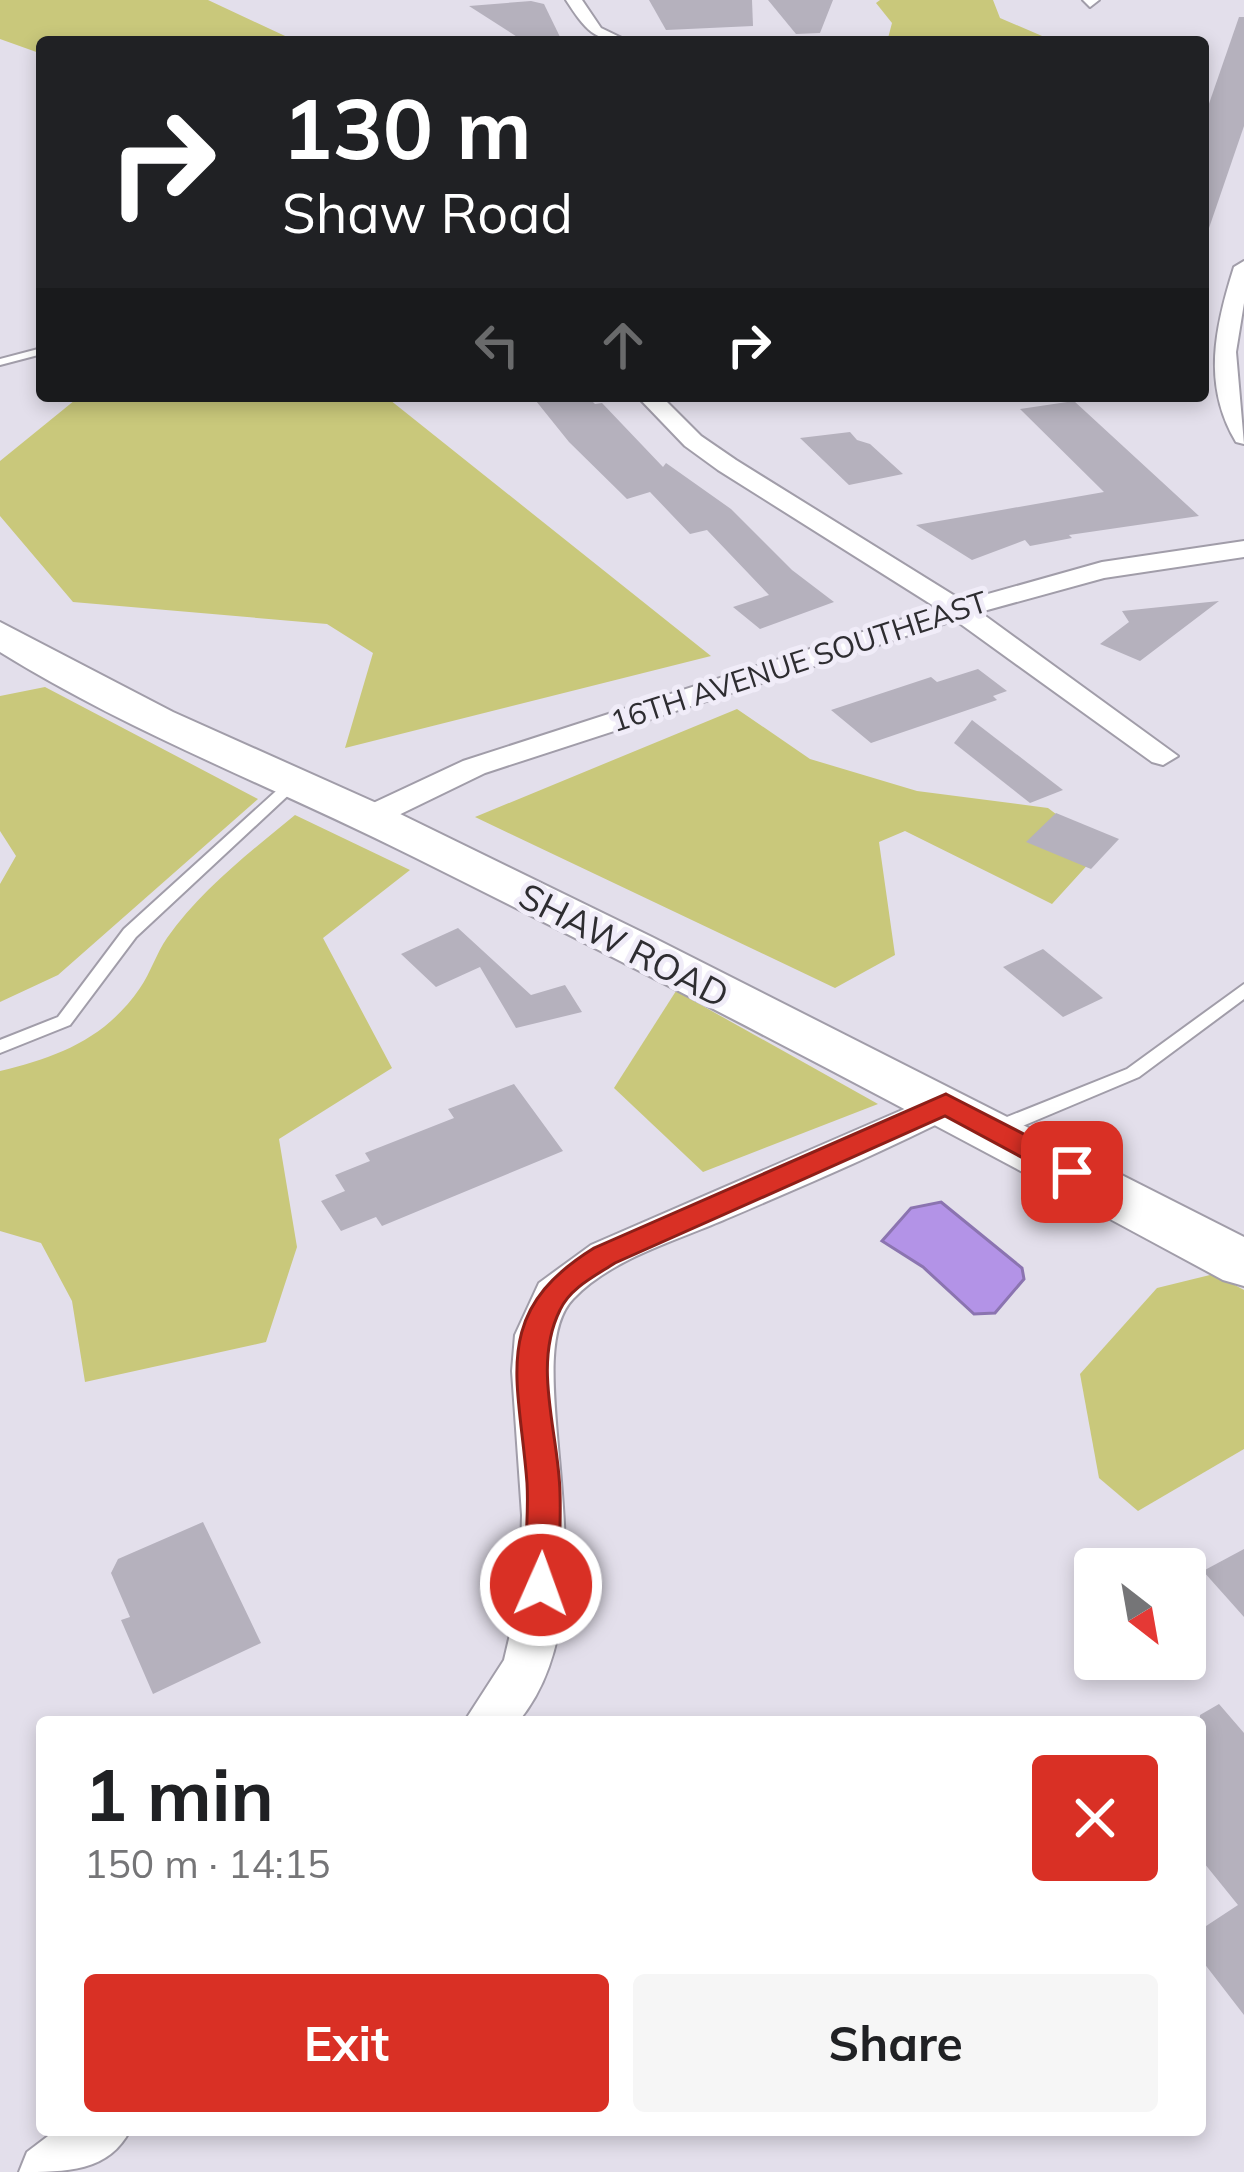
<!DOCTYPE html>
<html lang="en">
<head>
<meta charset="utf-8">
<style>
	:root { --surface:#fff; --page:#f6f6f6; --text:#202124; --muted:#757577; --accent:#d93025 }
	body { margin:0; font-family:Mulish,sans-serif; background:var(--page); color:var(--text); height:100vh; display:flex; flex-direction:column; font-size:45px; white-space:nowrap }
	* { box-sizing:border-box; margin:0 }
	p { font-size:39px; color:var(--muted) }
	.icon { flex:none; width:66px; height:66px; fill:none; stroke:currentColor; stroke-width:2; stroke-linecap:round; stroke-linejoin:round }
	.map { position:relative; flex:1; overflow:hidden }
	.sheet { position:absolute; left:36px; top:1716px; width:1170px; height:420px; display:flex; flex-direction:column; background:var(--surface); border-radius:12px; box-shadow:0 6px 18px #0003 }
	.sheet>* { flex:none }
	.banner { position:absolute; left:36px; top:36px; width:1173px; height:366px; border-radius:12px; box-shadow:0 6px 18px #0003; background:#202124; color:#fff; overflow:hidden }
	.needle { width:78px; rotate:149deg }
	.fabs { position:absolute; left:1074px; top:1548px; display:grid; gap:24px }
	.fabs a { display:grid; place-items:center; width:132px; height:132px; border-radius:12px; background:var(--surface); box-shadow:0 6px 18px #0003; font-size:60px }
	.pin { position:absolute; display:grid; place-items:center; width:102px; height:102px; color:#fff; margin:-51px; border-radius:24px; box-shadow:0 6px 18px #0006 }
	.me { position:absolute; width:132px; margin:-66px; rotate:2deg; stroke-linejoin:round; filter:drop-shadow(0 0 9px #0008) }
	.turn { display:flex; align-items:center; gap:42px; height:252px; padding:0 48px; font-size:54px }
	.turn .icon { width:156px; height:156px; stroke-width:2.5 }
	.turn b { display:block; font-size:84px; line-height:102px }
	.lanes { display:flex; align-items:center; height:114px; padding:0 48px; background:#0003; justify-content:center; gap:60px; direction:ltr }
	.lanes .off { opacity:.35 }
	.round { display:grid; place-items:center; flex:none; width:126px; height:126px; border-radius:12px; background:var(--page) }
	.head { display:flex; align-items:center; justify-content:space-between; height:204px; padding:0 48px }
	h1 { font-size:72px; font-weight:700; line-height:90px }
	.primary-button { display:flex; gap:24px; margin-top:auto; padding:24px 48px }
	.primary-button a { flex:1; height:138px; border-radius:12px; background:var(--accent); color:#fff; font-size:48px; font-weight:700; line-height:138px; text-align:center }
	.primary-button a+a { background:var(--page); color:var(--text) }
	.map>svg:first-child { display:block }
	.green { fill:#c9c87b }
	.water { fill:#b393e7; stroke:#8b74b0; stroke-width:3 }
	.building { fill:#b5b1bd }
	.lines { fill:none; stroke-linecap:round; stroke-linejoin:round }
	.lane-casing { stroke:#a19da9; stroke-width:4 }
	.street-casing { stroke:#a19da9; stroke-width:4 }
	.secondary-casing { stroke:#a19da9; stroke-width:4 }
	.lane { fill:#fff; fill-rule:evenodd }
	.street { fill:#fff; fill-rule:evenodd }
	.secondary { fill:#fff; fill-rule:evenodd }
	.route { fill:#d93025; stroke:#8d1f18; stroke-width:3 }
	.labels { text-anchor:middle; stroke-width:10; stroke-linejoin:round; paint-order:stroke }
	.far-street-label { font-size:30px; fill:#2e2d31; stroke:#f0ecf8 }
	.street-label { font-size:36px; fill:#2e2d31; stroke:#f0ecf8 }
</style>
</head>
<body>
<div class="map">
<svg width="1244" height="2172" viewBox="0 0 1244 2172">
	<rect width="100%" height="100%" fill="#e3dfeb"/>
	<g class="green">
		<polygon points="0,0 208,0 298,42 42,42 42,54 0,39"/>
		<polygon points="880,0 993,0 1000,18 1056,42 887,42 892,23 876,3"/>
		<polygon points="80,396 385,396 711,656 345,748 373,653 327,624 73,602 0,516 0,461"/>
		<polygon points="45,687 258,799 58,975 0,1002 0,884 16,856 0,831 0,696"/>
		<polygon points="737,709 810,759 917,791 1048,808 1102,849 1052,904 905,831 879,842 895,955 835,988 475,817"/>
		<path d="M 295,815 L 410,870 L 323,938 L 392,1068 L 279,1139 L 297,1247 L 266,1342 L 85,1382 L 72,1301 L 41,1243 L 0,1231 L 0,1071 C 58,1057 105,1039 140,988 C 151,972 156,954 167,938 C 201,890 250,852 295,815 Z"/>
		<polygon points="676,991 878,1104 703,1172 614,1088"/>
		<polygon points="1214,1274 1244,1290 1244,1449 1138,1511 1099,1478 1080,1374 1157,1288"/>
	</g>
	<polygon class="water" points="941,1202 1022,1268 1024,1279 995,1313 974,1314 923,1267 882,1241 911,1208"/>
	<g class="building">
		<polygon points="649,0 752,0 753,26 666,30"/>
		<polygon points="768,0 833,0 820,33 796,34"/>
		<polygon points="531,1 544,4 561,39 525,42 469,6"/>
		<polygon points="1239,17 1244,17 1244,126 1208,231 1203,230 1203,121"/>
		<polygon points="532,396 587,396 595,404 602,403 663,467 666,463 731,509 792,570 834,602 760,629 733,607 769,595 707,530 690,534 650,492 627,499 569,442"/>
		<polygon points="1074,401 1199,516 1069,535 1072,538 1030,546 1025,540 972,560 916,525 1104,492 1020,409"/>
		<polygon points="850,432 857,440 870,444 903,474 849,485 800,438"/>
		<polygon points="1219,601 1140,661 1100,644 1129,622 1122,611"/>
		<polygon points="978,669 1007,691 993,696 997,700 871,743 831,710 931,677 937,682"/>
		<polygon points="972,720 1063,790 1030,803 954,743"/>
		<polygon points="1056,813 1119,839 1091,869 1026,842"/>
		<polygon points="458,928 531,995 565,985 582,1012 516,1028 480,967 436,987 401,954"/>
		<polygon points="1043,949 1103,998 1063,1017 1003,967"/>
		<polygon points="514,1084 563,1151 382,1226 376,1217 341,1231 321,1201 345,1191 335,1175 370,1161 365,1153 454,1118 448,1109"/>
		<polygon points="203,1522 261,1643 153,1694 121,1620 130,1617 111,1573 118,1559"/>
		<polygon points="1244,1549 1244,1617 1203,1571"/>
		<polygon points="1219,1704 1244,1733 1244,2015 1200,1958 1200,1930 1238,1905 1200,1858 1200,1715"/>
	</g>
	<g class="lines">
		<defs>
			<g id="lane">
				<polygon points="42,348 42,354 0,365 0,359"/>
				<polygon points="290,781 298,786 295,789 136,937 70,1025 0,1053 0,1040 58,1017 124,929 285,783"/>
				<polygon points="1244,984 1244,999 1139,1077 1001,1135 994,1137 985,1130 987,1125 1127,1069"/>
			</g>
			<g id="street">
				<path d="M 566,0 L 582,0 L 601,28 L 630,42 C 594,42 585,29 566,0 Z"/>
				<polygon points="1083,0 1099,0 1090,7"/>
				<path d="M 1244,261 L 1244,303 L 1236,352 L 1244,444 L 1236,442 C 1202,385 1215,327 1234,267 Z"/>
				<polygon points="637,396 661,396 701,436 736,460 963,601 1102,562 1244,541 1244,557 1104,578 980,612 1178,756 1163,765 1152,762 955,620 485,773 378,825 356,825 352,818 356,811 463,761 937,608 718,470 685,446"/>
				<path d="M 946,1091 L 959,1095 L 964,1104 L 959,1113 C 883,1152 805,1185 726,1219 C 676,1241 612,1258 573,1299 C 513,1361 621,1599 518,1722 L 464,1722 L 504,1660 L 520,1592 L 522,1515 L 512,1371 L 515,1335 L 539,1283 L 591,1245 Z"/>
				<path d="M 56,2130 L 130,2130 C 109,2172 66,2172 19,2172 L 27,2152 Z"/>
			</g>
			<path id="secondary" d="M 0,622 L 173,712 L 392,810 L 652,937 L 1244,1237 L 1244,1286 L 1223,1280 C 956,1135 688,993 416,858 C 277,788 132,734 0,652 Z"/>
		</defs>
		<use href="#lane" class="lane-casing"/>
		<use href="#street" class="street-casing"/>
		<use href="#secondary" class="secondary-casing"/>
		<use href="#lane" class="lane"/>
		<use href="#street" class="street"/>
		<use href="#secondary" class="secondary"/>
	</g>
	<path class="route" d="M 946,1094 L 1082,1164 L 1086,1172 L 1082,1179 L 1062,1179 L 945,1116 L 615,1263 C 595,1276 570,1288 560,1310 C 532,1366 559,1434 560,1493 C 561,1523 559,1554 558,1585 L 553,1596 L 541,1600 L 528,1596 L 523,1585 C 525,1552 529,1517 527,1483 C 519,1378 489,1313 594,1248 Z"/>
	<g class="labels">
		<g class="far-street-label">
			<text transform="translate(799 662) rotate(-18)" y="10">16TH AVENUE SOUTHEAST</text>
		</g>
		<g class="street-label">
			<text transform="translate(624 945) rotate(27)" y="13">SHAW ROAD</text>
		</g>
	</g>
</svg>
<div class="fabs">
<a><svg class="needle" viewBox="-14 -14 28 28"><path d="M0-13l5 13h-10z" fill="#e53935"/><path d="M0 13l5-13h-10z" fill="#757577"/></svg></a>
</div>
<div class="pin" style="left:1072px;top:1172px;background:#d93025"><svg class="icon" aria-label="arrive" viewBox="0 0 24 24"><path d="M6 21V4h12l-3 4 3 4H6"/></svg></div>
<svg class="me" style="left:541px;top:1585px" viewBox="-20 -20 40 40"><circle r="17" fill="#d93025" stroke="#fff" stroke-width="3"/><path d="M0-11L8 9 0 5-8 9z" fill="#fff"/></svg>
<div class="banner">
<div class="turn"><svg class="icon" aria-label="right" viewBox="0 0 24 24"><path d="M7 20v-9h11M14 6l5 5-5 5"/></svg><div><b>130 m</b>Shaw Road</div></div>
<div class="lanes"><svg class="icon off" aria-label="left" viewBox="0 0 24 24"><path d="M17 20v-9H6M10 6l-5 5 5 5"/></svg><svg class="icon off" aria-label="ahead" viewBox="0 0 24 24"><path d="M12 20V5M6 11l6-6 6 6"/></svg><svg class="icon" aria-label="right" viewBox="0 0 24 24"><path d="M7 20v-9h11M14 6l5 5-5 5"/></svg></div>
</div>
<section class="sheet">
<div class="head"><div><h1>1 min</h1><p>150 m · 14:15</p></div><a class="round" style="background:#d93025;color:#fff"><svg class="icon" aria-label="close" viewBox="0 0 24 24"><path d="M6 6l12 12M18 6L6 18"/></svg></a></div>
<div class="primary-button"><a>Exit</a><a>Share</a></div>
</section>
</div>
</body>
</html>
